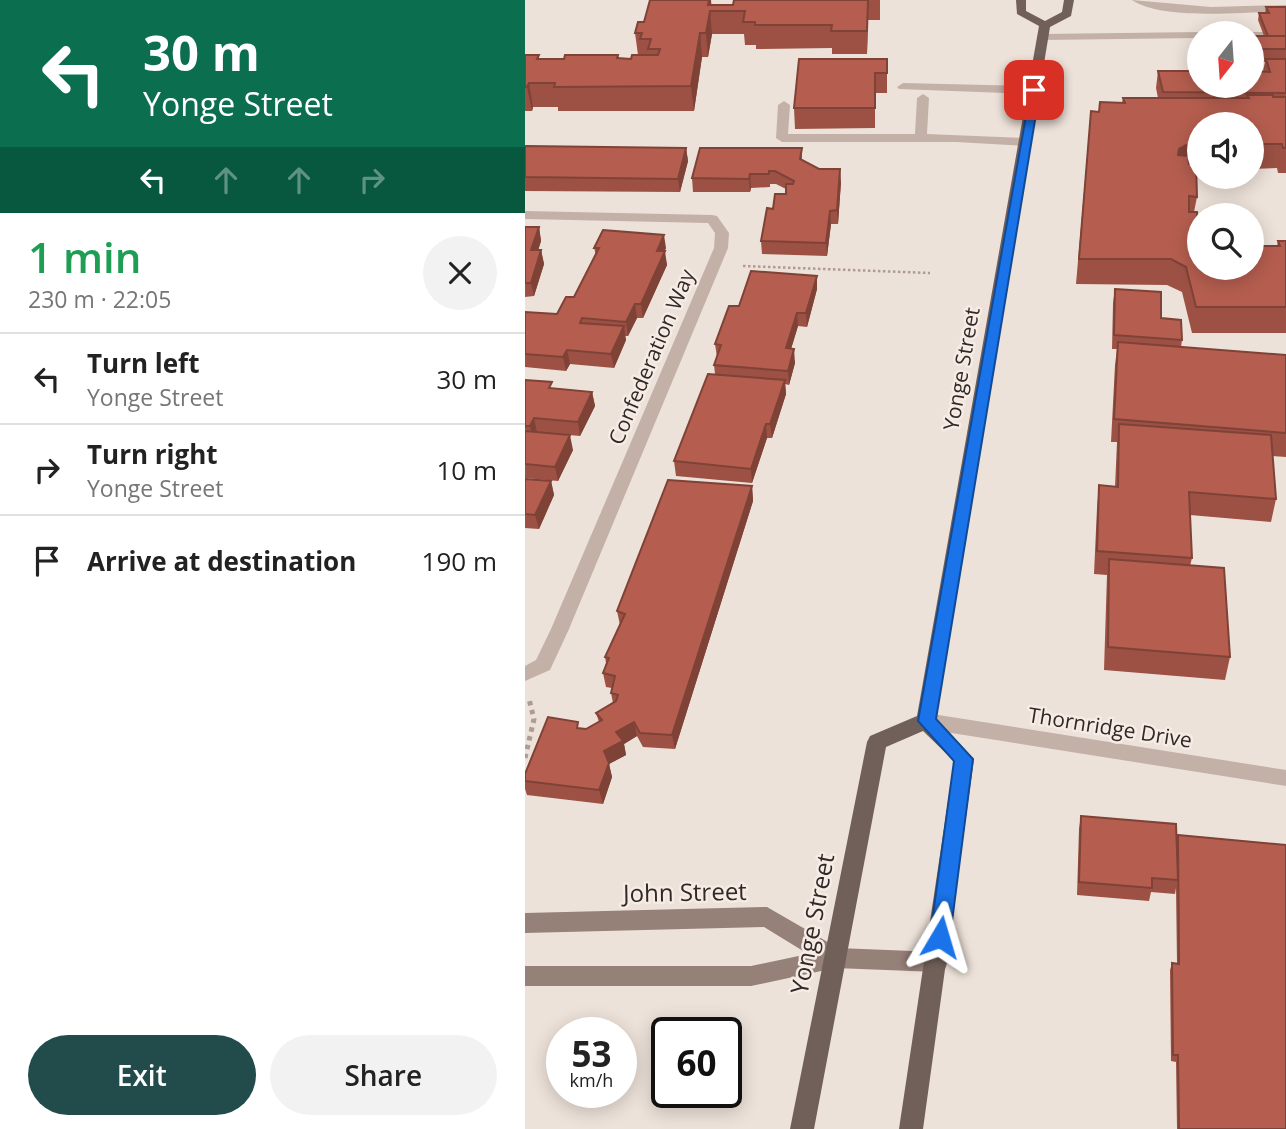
<!DOCTYPE html>
<html lang="en">
<head>
<meta charset="utf-8">
<style>
	:root { --surface:#fff; --page:#f2f2f2; --text:#222; --muted:#767676; --line:#e0e0e0; --accent:#224c4b }
	body { margin:0; font-family:"Open Sans",sans-serif; background:var(--page); color:var(--text); height:100vh; display:flex; flex-direction:column; font-size:26px; white-space:nowrap }
	* { box-sizing:border-box; margin:0 }
	p { font-size:23px; color:var(--muted) }
	.icon { flex:none; width:38px; height:38px; fill:none; stroke:currentColor; stroke-width:2; stroke-linecap:round; stroke-linejoin:round }
	.map { position:relative; flex:1; overflow:hidden }
	.details { display:flex; flex-direction:column; background:var(--surface); width:525px }
	.details>* { flex:none }
	.banner { background:#0b6e4f; color:#fff; overflow:hidden }
	.needle { width:46px; rotate:197deg }
	.tools { position:absolute; left:662px; top:21px; display:grid; gap:14px }
	.tools a { display:grid; place-items:center; width:77px; height:77px; border-radius:50%; background:var(--surface); box-shadow:0 4px 18px #0003; font-size:35px }
	.speed { position:absolute; left:21px; top:1017px; display:flex; gap:14px; font-size:35px; font-weight:700; text-align:center }
	.speed>* { display:grid; place-content:center; width:91px; height:91px; border-radius:50%; background:var(--surface); box-shadow:0 4px 18px #0003; line-height:1 }
	.speed small { font-size:18px; font-weight:400 }
	.speed .limit { border:4px solid #111; border-radius:10px; background:#fff; color:#111 }
	.pin { position:absolute; display:grid; place-items:center; width:60px; height:60px; color:#fff; margin:-30px; border-radius:14px; box-shadow:0 4px 10px #0006 }
	.me { position:absolute; width:77px; margin:-38px; rotate:7deg; stroke-linejoin:round; filter:drop-shadow(0 0 5px #0008) }
	.turn { display:flex; align-items:center; gap:24px; height:147px; padding:0 28px; font-size:32px }
	.turn .icon { width:91px; height:91px; stroke-width:2.5 }
	.turn b { display:block; font-size:49px; line-height:60px }
	.lanes { display:flex; align-items:center; height:66px; padding:0 28px; background:#0003; justify-content:center; gap:35px; direction:ltr }
	.lanes .off { opacity:.35 }
	.round { display:grid; place-items:center; flex:none; width:74px; height:74px; border-radius:37px; background:var(--page) }
	.summary { display:flex; align-items:center; justify-content:space-between; height:119px; padding:0 28px }
	h1 { font-size:42px; font-weight:600; line-height:52px; color:#1e9e55 }
	.primary-button { display:flex; gap:14px; margin-top:auto; padding:14px 28px }
	.primary-button a { flex:1; height:80px; border-radius:42px; background:var(--accent); color:#fff; font-size:28px; font-weight:600; line-height:80px; text-align:center }
	.primary-button a+a { background:var(--page); color:var(--text) }
	ul { padding:0; list-style:none }
	li { display:flex; align-items:center; gap:21px; height:91px; padding:0 28px; border-top:2px solid var(--line) }
	li div { flex:1 }
	li b { display:block; font-size:26px }
	li em { font-style:normal }
	main { display:flex; flex:1; min-height:0 }
	.map>svg:first-child { display:block }
	.lines { fill:none; stroke-linecap:round; stroke-linejoin:round }
	.path-far1 { stroke:#af9b92; stroke-width:2.5; stroke-dasharray:2.5 2.5; stroke-linecap:butt }
	.path { stroke:#af9b92; stroke-width:5; stroke-dasharray:4.5 4.5; stroke-linecap:butt }
	.service { fill:#c3b1a7; fill-rule:evenodd }
	.minor { fill:#c3b1a7; fill-rule:evenodd }
	.secondary { fill:#968179; fill-rule:evenodd }
	.primary { fill:#715f59; fill-rule:evenodd }
	.wall { fill:#9c5144 }
	.shaded-wall { fill:#7f4237 }
	.building { fill:#b55e4f; stroke:#7f4237; stroke-width:2 }
	.route { fill:#1a73e8; stroke:#114b97; stroke-width:2 }
	.labels { text-anchor:middle; stroke-width:5; stroke-linejoin:round; paint-order:stroke }
	.street-label { font-size:21px; fill:#312926; stroke:#f6ece5 }
	.near-street-label { font-size:24px; fill:#312926; stroke:#f6ece5 }
</style>
</head>
<body>
<main>
<section class="details">
<div class="banner">
<div class="turn"><svg class="icon" aria-label="left" viewBox="0 0 24 24"><path d="M17 20v-9H6M10 6l-5 5 5 5"/></svg><div><b>30 m</b>Yonge Street</div></div>
<div class="lanes"><svg class="icon" aria-label="left" viewBox="0 0 24 24"><path d="M17 20v-9H6M10 6l-5 5 5 5"/></svg><svg class="icon off" aria-label="ahead" viewBox="0 0 24 24"><path d="M12 20V5M6 11l6-6 6 6"/></svg><svg class="icon off" aria-label="ahead" viewBox="0 0 24 24"><path d="M12 20V5M6 11l6-6 6 6"/></svg><svg class="icon off" aria-label="right" viewBox="0 0 24 24"><path d="M7 20v-9h11M14 6l5 5-5 5"/></svg></div>
</div>
<div class="summary"><div><h1>1 min</h1><p>230 m · 22:05</p></div><a class="round"><svg class="icon" aria-label="close" viewBox="0 0 24 24"><path d="M6 6l12 12M18 6L6 18"/></svg></a></div>
<ul>
<li><svg class="icon" aria-label="left" viewBox="0 0 24 24"><path d="M17 20v-9H6M10 6l-5 5 5 5"/></svg><div><b>Turn left</b><p>Yonge Street</p></div><em>30 m</em></li>
<li><svg class="icon" aria-label="right" viewBox="0 0 24 24"><path d="M7 20v-9h11M14 6l5 5-5 5"/></svg><div><b>Turn right</b><p>Yonge Street</p></div><em>10 m</em></li>
<li><svg class="icon" aria-label="arrive" viewBox="0 0 24 24"><path d="M6 21V4h12l-3 4 3 4H6"/></svg><div><b>Arrive at destination</b></div><em>190 m</em></li>
</ul>
<div class="primary-button"><a>Exit</a><a>Share</a></div>
</section>
<div class="map">
<svg width="761" height="1129" viewBox="0 0 761 1129">
	<rect width="100%" height="100%" fill="#ede2d9"/>
	<g class="lines">
		<polyline class="path-far1" points="218,266 405,273"/>
		<polyline class="path" points="0,758 9,719 4,699"/>
		<g class="service">
			<path d="M 607,0 L 686,7 L 761,5 L 761,11 C 724,12 637,21 607,0 Z"/>
			<polygon points="674,32 678,33 674,33 674,38 518,40 512,37 518,34"/>
			<polygon points="726,32 739,32 745,35 739,38 726,38 726,33 722,33"/>
			<polygon points="378,83 509,86 515,90 509,94 374,89 372,87"/>
			<polygon points="398,94 404,98 402,134 500,138 506,142 500,146 431,142 257,142 251,138 253,105 259,101 265,105 263,134 390,134 392,98"/>
		</g>
		<g class="minor">
			<polygon points="0,211 187,215 192,216 204,233 203,248 44,629 25,670 0,681 0,666 11,660 26,629 189,248 190,233 183,223 0,219"/>
			<polygon points="401,713 761,770 761,786 401,729 394,726 391,721 394,716"/>
		</g>
		<polygon class="secondary" points="242,907 313,948 412,952 420,955 423,962 420,969 412,972 310,968 226,986 0,986 0,966 226,966 283,954 239,927 0,933 0,913"/>
		<polygon class="primary" points="491,0 501,0 501,11 520,21 537,12 539,0 549,0 546,16 525,27 411,719 449,759 398,1129 374,1129 429,761 398,731 361,747 289,1129 265,1129 342,742 345,736 392,716 514,26 492,14"/>
	</g>
	<g class="wall">
		<polygon points="209,0 355,0 355,20 343,20 342,54 307,54 307,48 231,49 231,45 220,45 219,34 187,34 183,57 177,57 169,111 33,111 33,107 8,107 7,111 0,111 0,55 14,55 14,59 39,59 93,55 94,58 106,59 113,55 110,33 119,22 186,5 208,5"/>
		<polygon points="741,7 761,7 761,173 753,173 752,168 726,169 726,124 674,124 674,166 671,166 672,197 669,212 674,268 752,246 753,241 761,241 761,333 667,333 657,292 642,285 551,284 566,111 574,112 597,103 598,98 633,98 631,88 633,71 738,71 740,62 732,62 728,48 730,36 739,36 733,20 734,13 740,13"/>
		<polygon points="362,59 362,93 350,93 350,128 270,129 269,108"/>
		<polygon points="0,146 161,148 163,161 155,192 0,191"/>
		<polygon points="277,148 277,160 316,182 313,224 306,224 302,256 237,254 236,241 248,209 261,194 261,189 251,184 245,184 245,187 226,188 225,192 168,192 167,178"/>
		<polygon points="0,227 14,227 16,241 13,250 16,250 19,264 9,296 0,297"/>
		<polygon points="69,248 141,248 139,251 142,265 118,318 112,318 103,336 100,336 101,340 89,368 45,364 41,371 0,367 0,312 32,314 49,297 71,255"/>
		<polygon points="292,289 282,327 273,326 266,349 270,363 264,385 260,384 261,394 247,438 242,438 227,483 151,476 149,461 190,374 189,365 192,357 190,344 214,306"/>
		<polygon points="590,289 636,318 657,340 656,347 761,355 761,457 747,456 751,499 746,522 665,515 667,558 665,566 705,657 700,680 579,670 582,575 569,574 572,508 574,485 590,487 592,442 586,442 590,365 592,349 587,349 588,303"/>
		<polygon points="0,380 28,389 67,392 70,406 55,436 12,432 48,450 33,481 0,478"/>
		<polygon points="0,479 26,481 29,495 14,529 0,528"/>
		<polygon points="227,486 228,501 150,749 118,747 112,736 99,744 101,755 84,764 87,777 78,804 2,795 0,789 0,774 54,728 61,729 74,722 71,713 88,703 86,693 87,688 81,687 78,673 81,663 80,657 95,625 92,611"/>
		<polygon points="556,816 652,839 653,835 761,1129 652,1129 651,1062 646,1061 645,970 647,963 652,964 651,888 650,894 626,892 624,901 552,895 554,829"/>
	</g>
	<g class="shaded-wall">
		<polygon points="184,0 186,0 187,11 185,11 187,34 183,57 181,33"/>
		<polygon points="343,0 343,20 342,54 342,31"/>
		<polygon points="175,33 177,57 169,111 166,86"/>
		<polygon points="4,83 8,107 7,111 2,87"/>
		<polygon points="669,141 665,165 650,174 654,149"/>
		<polygon points="161,148 163,161 155,192 153,179"/>
		<polygon points="315,169 316,182 313,224 312,210"/>
		<polygon points="225,174 226,188 225,192 224,179"/>
		<polygon points="305,211 306,224 302,256 301,243"/>
		<polygon points="14,227 16,241 9,264 6,250"/>
		<polygon points="139,235 141,248 134,264 132,251"/>
		<polygon points="16,250 19,264 9,296 6,283"/>
		<polygon points="140,251 142,265 118,318 116,304"/>
		<polygon points="292,276 292,289 282,327 281,313"/>
		<polygon points="110,304 112,318 103,336 101,322"/>
		<polygon points="272,313 273,326 262,362 261,348"/>
		<polygon points="99,326 101,340 89,368 86,354"/>
		<polygon points="269,349 270,363 264,385 263,371"/>
		<polygon points="42,350 45,364 41,371 38,357"/>
		<polygon points="260,380 261,394 247,438 245,424"/>
		<polygon points="67,392 70,406 55,436 53,422"/>
		<polygon points="9,418 12,432 8,440 5,426"/>
		<polygon points="241,424 242,438 227,483 226,469"/>
		<polygon points="45,435 48,450 33,481 30,467"/>
		<polygon points="26,481 29,495 14,529 10,515"/>
		<polygon points="227,486 228,501 150,749 147,735"/>
		<polygon points="109,722 112,736 99,744 101,755 84,764 87,777 78,804 74,790 79,751 91,732"/>
	</g>
	<g class="building">
		<polygon points="125,0 184,0 183,5 208,5 209,0 343,0 342,31 306,31 307,25 230,25 230,22 218,22 220,11 185,11 181,33 175,33 166,86 29,87 30,83 4,83 2,87 0,87 0,55 14,55 12,59 39,59 40,55 93,55 92,58 106,59 107,55 133,55 135,49 123,49 126,39 115,39 117,33 110,33 113,22 119,22"/>
		<polygon points="741,7 761,7 761,36 743,36 734,13 744,13"/>
		<polygon points="730,36 761,36 761,49 734,49"/>
		<polygon points="274,59 362,59 362,73 350,73 350,108 269,108"/>
		<polygon points="741,59 761,59 761,93 638,92 633,71 674,71 674,86 726,86 726,71 745,72"/>
		<polygon points="722,95 748,95 748,97 761,97 761,148 758,148 757,144 726,144 726,124 674,124 674,141 669,141 654,149 653,155 663,156 664,164 671,164 672,197 664,196 664,212 672,212 673,231 674,231 674,268 726,268 726,246 755,246 753,241 761,241 761,307 671,307 661,267 646,259 554,259 566,111 574,112 575,102 600,103 598,98 724,98"/>
		<polygon points="0,146 161,148 153,179 0,177"/>
		<polygon points="175,148 277,148 275,159 294,169 315,169 312,210 305,211 301,243 236,241 242,208 248,209 250,194 261,194 261,184 268,184 269,181 250,171 244,171 244,174 225,174 224,179 167,178"/>
		<polygon points="0,227 14,227 6,250 16,250 6,283 0,283"/>
		<polygon points="78,230 139,235 132,251 140,251 116,304 110,304 101,322 57,318 55,323 99,326 86,354 42,350 38,357 0,354 0,312 32,314 41,297 49,297 74,248 69,248"/>
		<polygon points="226,271 292,276 281,313 272,313 261,348 269,349 263,371 189,365 196,345 190,344 204,306 214,306"/>
		<polygon points="590,289 636,292 636,318 656,320 657,340 589,335"/>
		<polygon points="593,342 761,355 761,433 589,419"/>
		<polygon points="183,374 260,380 245,424 241,424 226,469 149,461"/>
		<polygon points="0,380 27,382 24,388 67,392 53,422 9,418 5,426 1,426 0,428"/>
		<polygon points="594,424 746,435 751,499 664,492 667,558 572,551 574,485 593,487"/>
		<polygon points="0,431 45,435 30,467 0,464"/>
		<polygon points="0,479 26,481 10,515 0,514"/>
		<polygon points="143,480 227,486 147,735 115,733 109,722 91,732 98,741 79,751 84,763 74,790 0,781 0,774 23,717 53,722 52,728 61,729 77,720 71,713 91,701 93,695 86,693 90,676 78,673 84,658 80,657 100,614 92,611"/>
		<polygon points="584,559 699,568 705,657 583,647"/>
		<polygon points="556,816 651,824 653,880 627,878 627,888 554,882"/>
		<polygon points="653,835 761,845 761,1129 654,1129 653,1055 648,1055 647,963 654,964"/>
	</g>
	<polygon class="route" points="506,88 515,90 411,719 448,759 425,937 422,944 415,946 408,944 405,937 429,761 393,721"/>
	<g class="labels">
		<g class="street-label">
			<text transform="translate(127 357) rotate(-67)" y="7">Confederation Way</text>
			<text transform="translate(437 369) rotate(-80)" y="7">Yonge Street</text>
			<text transform="translate(585 728) rotate(9)" y="7">Thornridge Drive</text>
		</g>
		<g class="near-street-label">
			<text transform="translate(160 893) rotate(-1)" y="8">John Street</text>
			<text transform="translate(288 924) rotate(-79)" y="8">Yonge Street</text>
		</g>
	</g>
</svg>
<div class="tools">
<a><svg class="needle" viewBox="-14 -14 28 28"><path d="M0-13l5 13h-10z" fill="#e53935"/><path d="M0 13l5-13h-10z" fill="#767676"/></svg></a>
<a><svg class="icon" aria-label="sound" viewBox="0 0 24 24"><path d="M4 9h4l5-4v14l-5-4H4zM17 9q2 3 0 6"/></svg></a>
<a><svg class="icon" aria-label="search" viewBox="0 0 24 24"><circle cx="10" cy="10" r="6"/><path d="M15 15l6 6"/></svg></a>
</div>
<div class="speed"><div>53<small>km/h</small></div><div class="limit">60</div></div>
<div class="pin" style="left:509px;top:90px;background:#d93025"><svg class="icon" aria-label="arrive" viewBox="0 0 24 24"><path d="M6 21V4h12l-3 4 3 4H6"/></svg></div>
<svg class="me" style="left:415px;top:937px" viewBox="-20 -20 40 40"><path d="M0-17L14 15 0 8-14 15z" fill="#1a73e8" stroke="#fff" stroke-width="4"/></svg>
</div>
</main>
</body>
</html>
